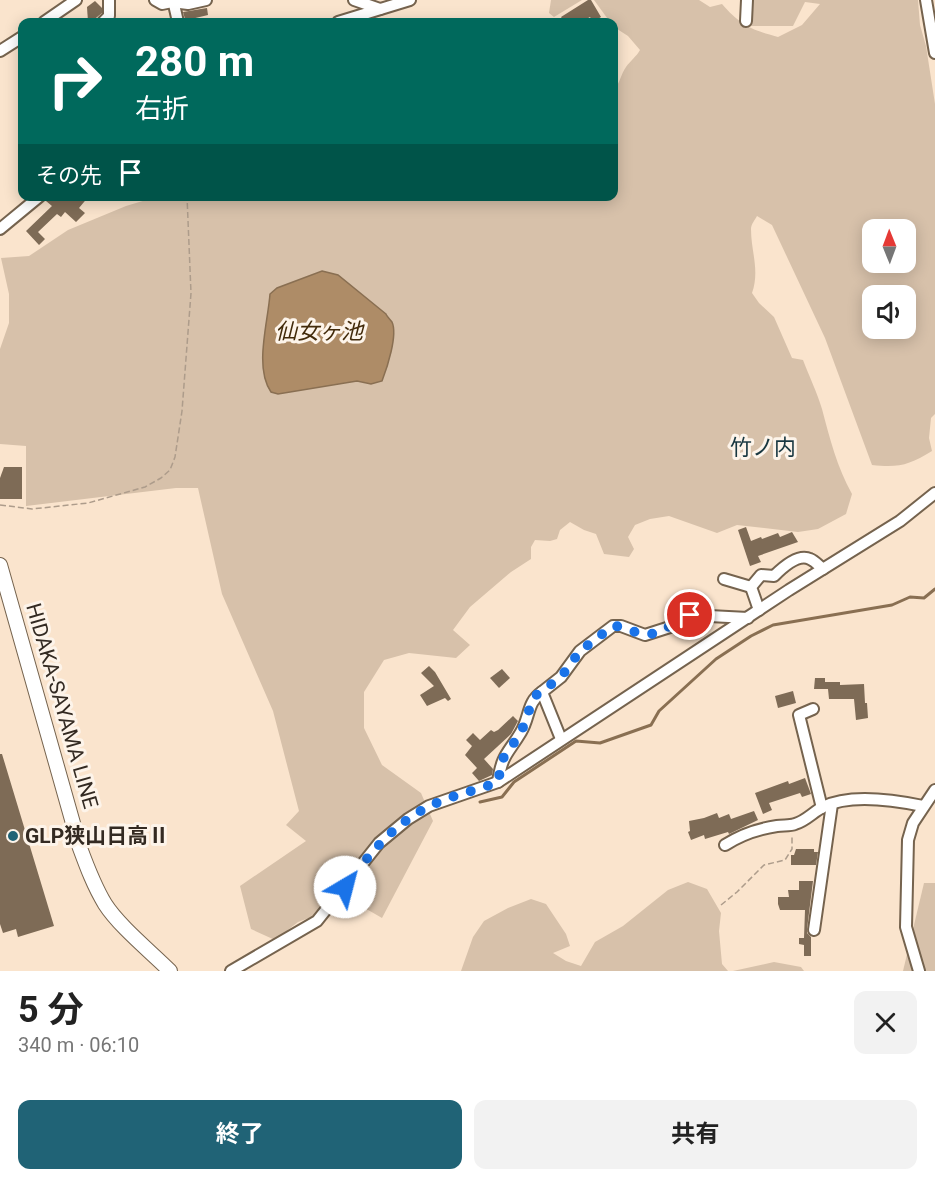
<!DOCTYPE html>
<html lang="ja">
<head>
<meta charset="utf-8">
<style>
	:root { --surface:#fff; --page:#f2f2f2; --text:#222; --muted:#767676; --accent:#206376 }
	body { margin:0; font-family:Roboto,"Noto Sans JP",sans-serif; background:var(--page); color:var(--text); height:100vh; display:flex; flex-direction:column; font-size:22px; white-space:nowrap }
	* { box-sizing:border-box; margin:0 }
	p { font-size:20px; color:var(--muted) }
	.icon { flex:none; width:33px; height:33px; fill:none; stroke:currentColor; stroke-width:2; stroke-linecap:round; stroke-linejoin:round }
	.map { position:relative; height:971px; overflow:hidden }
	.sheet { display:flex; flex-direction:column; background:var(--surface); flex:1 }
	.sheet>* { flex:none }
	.banner { position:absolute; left:18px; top:18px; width:600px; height:183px; border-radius:12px; box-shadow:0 3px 15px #0003; background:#00695c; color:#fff; overflow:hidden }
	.needle { width:39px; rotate:359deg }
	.controls { position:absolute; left:862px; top:219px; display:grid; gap:12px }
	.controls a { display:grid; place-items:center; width:54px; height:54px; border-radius:12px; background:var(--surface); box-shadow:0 3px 15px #0003; font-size:30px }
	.pin { position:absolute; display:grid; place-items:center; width:51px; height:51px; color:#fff; margin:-26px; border:3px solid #fff; border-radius:50%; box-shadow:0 2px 6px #0007 }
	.me { position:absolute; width:66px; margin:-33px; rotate:37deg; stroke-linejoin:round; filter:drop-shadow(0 0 4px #0008) }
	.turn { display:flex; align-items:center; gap:21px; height:126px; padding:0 18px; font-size:27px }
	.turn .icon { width:78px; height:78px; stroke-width:2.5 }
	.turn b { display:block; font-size:42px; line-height:51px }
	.then { display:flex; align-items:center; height:57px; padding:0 18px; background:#0003; gap:12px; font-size:22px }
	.round { display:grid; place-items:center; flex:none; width:63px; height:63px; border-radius:12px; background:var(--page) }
	.summary { display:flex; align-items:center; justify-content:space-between; height:102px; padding:0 18px }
	h1 { font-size:36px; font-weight:700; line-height:45px }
	.button { display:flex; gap:12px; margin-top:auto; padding:12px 18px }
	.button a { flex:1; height:69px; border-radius:12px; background:var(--accent); color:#fff; font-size:24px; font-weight:700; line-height:69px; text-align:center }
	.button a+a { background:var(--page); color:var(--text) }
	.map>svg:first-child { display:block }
	.green { fill:#d7c1aa; fill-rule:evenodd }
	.water { fill:#ae8c67; stroke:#896f52; stroke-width:1.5 }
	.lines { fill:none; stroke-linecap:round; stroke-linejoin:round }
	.stream { stroke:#896f52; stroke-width:3 }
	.building { fill:#7e6b56 }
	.minor-casing { stroke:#75634e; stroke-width:14 }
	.major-casing { stroke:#75634e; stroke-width:16 }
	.path { stroke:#ad9c8b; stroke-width:1.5; stroke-dasharray:6 3; stroke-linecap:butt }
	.minor { stroke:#fff; stroke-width:10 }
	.major { stroke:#fff; stroke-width:14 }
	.route { stroke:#1a73e8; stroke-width:10; stroke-dasharray:0 18 }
	.poi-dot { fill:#206376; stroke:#fdf4ea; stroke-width:2 }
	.labels { text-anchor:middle; stroke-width:6; stroke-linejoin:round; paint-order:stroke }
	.street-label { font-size:21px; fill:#332a22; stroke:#fdf4ea }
	.poi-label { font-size:21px; font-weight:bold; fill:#332a22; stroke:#fdf4ea; text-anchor:start }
	.water-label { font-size:22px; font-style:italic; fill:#422a0a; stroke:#fdf4ea }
	.neighbourhood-label { font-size:22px; fill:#183740; stroke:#fdf4ea }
</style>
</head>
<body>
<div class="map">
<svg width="935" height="971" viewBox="0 0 935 971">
	<rect width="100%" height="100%" fill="#fae4cd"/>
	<g class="green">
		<polygon points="551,0 582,0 554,17 549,13"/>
		<path d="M 594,0 L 699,0 L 710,7 L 722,4 C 740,25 752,30 778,37 L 802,25 L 820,4 L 805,2 L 793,26 L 751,26 L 751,0 L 918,0 L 920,25 L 926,46 L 935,104 L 935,414 L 931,418 L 929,438 L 932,451 C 909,465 899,468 872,465 L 825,338 L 772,225 L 757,216 C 755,220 751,224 751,229 C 751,252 760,270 752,293 L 759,303 L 774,317 L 792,358 L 803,360 C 809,376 817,392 822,409 C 830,439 837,467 852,494 L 846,514 L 818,529 L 798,532 L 737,525 L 717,533 L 669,516 L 650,519 L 635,525 L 628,537 L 634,549 L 629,557 L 604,554 L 596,534 L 584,530 L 570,522 L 560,530 L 557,539 L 550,541 L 535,540 L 531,547 L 531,559 L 511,572 L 470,607 L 453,630 L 470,645 L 456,658 L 409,653 L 384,660 L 364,692 L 364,728 L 382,765 L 421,793 L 433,821 L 382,918 L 337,892 L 317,915 L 298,922 L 275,940 L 251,929 L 240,886 L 306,841 L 286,825 L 299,811 L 273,711 L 222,594 L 198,488 L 176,488 L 26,506 L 26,446 L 0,444 L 0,349 L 9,323 L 9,294 L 1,258 L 29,256 L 68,230 L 126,206 L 156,197 L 176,200 L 177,196 L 614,196 L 614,90 C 620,83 621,74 626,67 C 631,60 636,57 640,50 L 628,36 L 614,27 L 614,22 L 610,22 ZM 873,230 L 906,230 L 906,262 L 873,262 ZM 270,294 L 371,384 L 357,381 L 278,394 L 269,307 ZM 873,296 L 906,296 L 906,328 L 873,328 Z"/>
		<polygon points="688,882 707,889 721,913 719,931 722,964 728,971 461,971 473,937 484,921 508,908 531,899 546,904 566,934 570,946 553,953 566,961 581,966 595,942 623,926 668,890"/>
		<polygon points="924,883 935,883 935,971 903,971"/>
		<polygon points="774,962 801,967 804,971 733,971"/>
	</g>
	<path class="water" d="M 322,271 L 338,275 L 386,314 C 386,315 392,322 392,322 C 398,335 387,368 382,381 L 371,384 L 357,381 L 278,394 L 271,392 C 254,368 268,322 270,294 L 277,288 Z"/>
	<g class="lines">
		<polyline class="stream" points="480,802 502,797 514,782 576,741 600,743 651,725 659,711 716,659 751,636 773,625 892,605 910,597 924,598 935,589"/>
	</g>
	<g class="building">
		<polygon points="588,0 591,0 601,17 593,22 590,17 581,22 564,22 561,17"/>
		<polygon points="95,1 102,8 102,13 91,22 88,22 87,7"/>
		<polygon points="207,8 208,15 187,20 185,19 183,12"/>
		<polygon points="47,196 89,196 79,208 85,213 76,222 65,212 61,217 57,214 38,232 45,239 39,245 26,231 52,206 46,201"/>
		<polygon points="4,467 22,467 22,499 0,499 0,478"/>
		<polygon points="746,527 751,541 761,537 762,539 778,533 780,537 792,532 798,542 758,556 761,562 750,566 738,530"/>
		<polygon points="429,666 435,672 451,699 448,701 445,698 427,706 420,695 434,686 421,673"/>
		<polygon points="502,669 510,678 499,688 490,678"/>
		<polygon points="815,678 825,678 825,682 840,682 840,685 864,684 865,703 867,703 868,718 856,720 854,699 829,699 828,689 814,689"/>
		<polygon points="793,691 796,703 778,708 775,696"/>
		<polygon points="513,716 518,721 511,734 484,759 493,769 492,775 479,781 472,773 477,768 465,755 472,746 466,740 473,733 480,740 491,730 494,732 498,730"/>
		<polygon points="0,754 2,754 54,926 18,937 16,929 3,933 0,924"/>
		<polygon points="805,778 811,794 802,797 800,793 769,803 772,810 763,814 755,793 788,781 789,784"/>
		<polygon points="754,811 758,820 729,834 728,832 705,839 704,835 691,840 688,832 690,831 689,821 704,818 717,813 719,818 729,814 731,819"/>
		<polygon points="796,849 814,849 814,852 818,852 816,865 791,865 791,855 794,855"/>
		<polygon points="799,881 813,881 807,929 807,933 811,937 811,956 804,956 804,945 799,944 799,938 804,938 805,910 780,910 778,904 778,897 789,897 788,890 799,890"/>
	</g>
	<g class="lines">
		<defs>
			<g id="minor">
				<polyline points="155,0 162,4 172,2 188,4 206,0"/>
				<polyline points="173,0 178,22"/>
				<polyline points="354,0 380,9"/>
				<polyline points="926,0 935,53"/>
				<polyline points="746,21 747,0"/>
				<polyline points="44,22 76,0"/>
				<polyline points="103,22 109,16 109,0"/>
				<polyline points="338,22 410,0"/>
				<polyline points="0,51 22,37"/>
				<polyline points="0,229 40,196"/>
				<polyline points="724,579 751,587"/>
				<path d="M 759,610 L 751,587 L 761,575 L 774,576 C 782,568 798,553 810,559 C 815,561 819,566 823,569"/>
				<polyline points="813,709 799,715 822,808"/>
				<polyline points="561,739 542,692 561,677 580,651 613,626 621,626 645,635 670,627 690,615 748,618"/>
				<path d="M 498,782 C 502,754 508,754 521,732 C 530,717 527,702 542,692"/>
				<path d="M 725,845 C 742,834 757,829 777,826 C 783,825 790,826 795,824 C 806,821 813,812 823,807 C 850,793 894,800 923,806"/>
				<polyline points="814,930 832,804"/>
				<polyline points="231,971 317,921 379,843 408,819 429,806 498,782 789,590 900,521 935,493"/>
				<polyline points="919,971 906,927 908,840 913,823 935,790"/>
			</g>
			<path id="major" d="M 0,565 L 80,848 C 87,867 94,886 105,904 C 119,926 151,952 170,971"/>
		</defs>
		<use href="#minor" class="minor-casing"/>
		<use href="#major" class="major-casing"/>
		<g class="path">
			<polyline points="0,505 32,509 88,503 145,487 161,478 170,470 175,457 182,411 191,293 187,196"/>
			<polyline points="721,905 737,892 764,865 785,860 792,849 792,835"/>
		</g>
		<use href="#minor" class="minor"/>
		<use href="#major" class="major"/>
	</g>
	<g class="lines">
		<path class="route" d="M 345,887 C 369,855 391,826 428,807 C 449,796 475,791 498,782 L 502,760 L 520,734 L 528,716 L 530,705 L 535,696 L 561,677 L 580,651 L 613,626 C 624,626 635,634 646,634 C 663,635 675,620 690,615"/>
	</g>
	<circle class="poi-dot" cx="13" cy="836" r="6"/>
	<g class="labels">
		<g class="street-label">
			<text transform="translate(62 706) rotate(74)" y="7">HIDAKA-SAYAMA LINE</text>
		</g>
		<g class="poi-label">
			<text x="25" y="843">GLP狭山日高Ⅱ</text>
		</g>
		<g class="water-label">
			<text x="319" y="339">仙女ヶ池</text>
		</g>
		<g class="neighbourhood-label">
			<text x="763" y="455">竹ノ内</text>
		</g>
	</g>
</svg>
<div class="controls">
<a><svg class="needle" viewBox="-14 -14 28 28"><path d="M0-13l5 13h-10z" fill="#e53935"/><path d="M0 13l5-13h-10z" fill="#767676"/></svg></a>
<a><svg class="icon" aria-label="sound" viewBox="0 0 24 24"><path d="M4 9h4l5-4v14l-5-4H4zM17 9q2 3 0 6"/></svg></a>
</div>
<div class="pin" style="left:690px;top:615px;background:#d93025"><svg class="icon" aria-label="arrive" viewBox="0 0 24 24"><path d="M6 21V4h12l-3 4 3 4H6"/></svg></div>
<svg class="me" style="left:345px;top:887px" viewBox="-20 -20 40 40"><circle r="19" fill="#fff"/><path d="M0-13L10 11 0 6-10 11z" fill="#1a73e8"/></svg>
<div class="banner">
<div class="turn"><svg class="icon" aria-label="right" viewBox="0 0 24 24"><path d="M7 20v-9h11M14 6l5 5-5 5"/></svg><div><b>280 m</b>右折</div></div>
<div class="then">その先<svg class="icon" aria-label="arrive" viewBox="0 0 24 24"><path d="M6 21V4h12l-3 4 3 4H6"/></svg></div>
</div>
</div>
<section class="sheet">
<div class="summary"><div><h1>5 分</h1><p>340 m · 06:10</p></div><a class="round"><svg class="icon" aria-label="close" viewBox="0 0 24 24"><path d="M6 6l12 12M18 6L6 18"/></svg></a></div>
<div class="button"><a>終了</a><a>共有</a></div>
</section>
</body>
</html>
